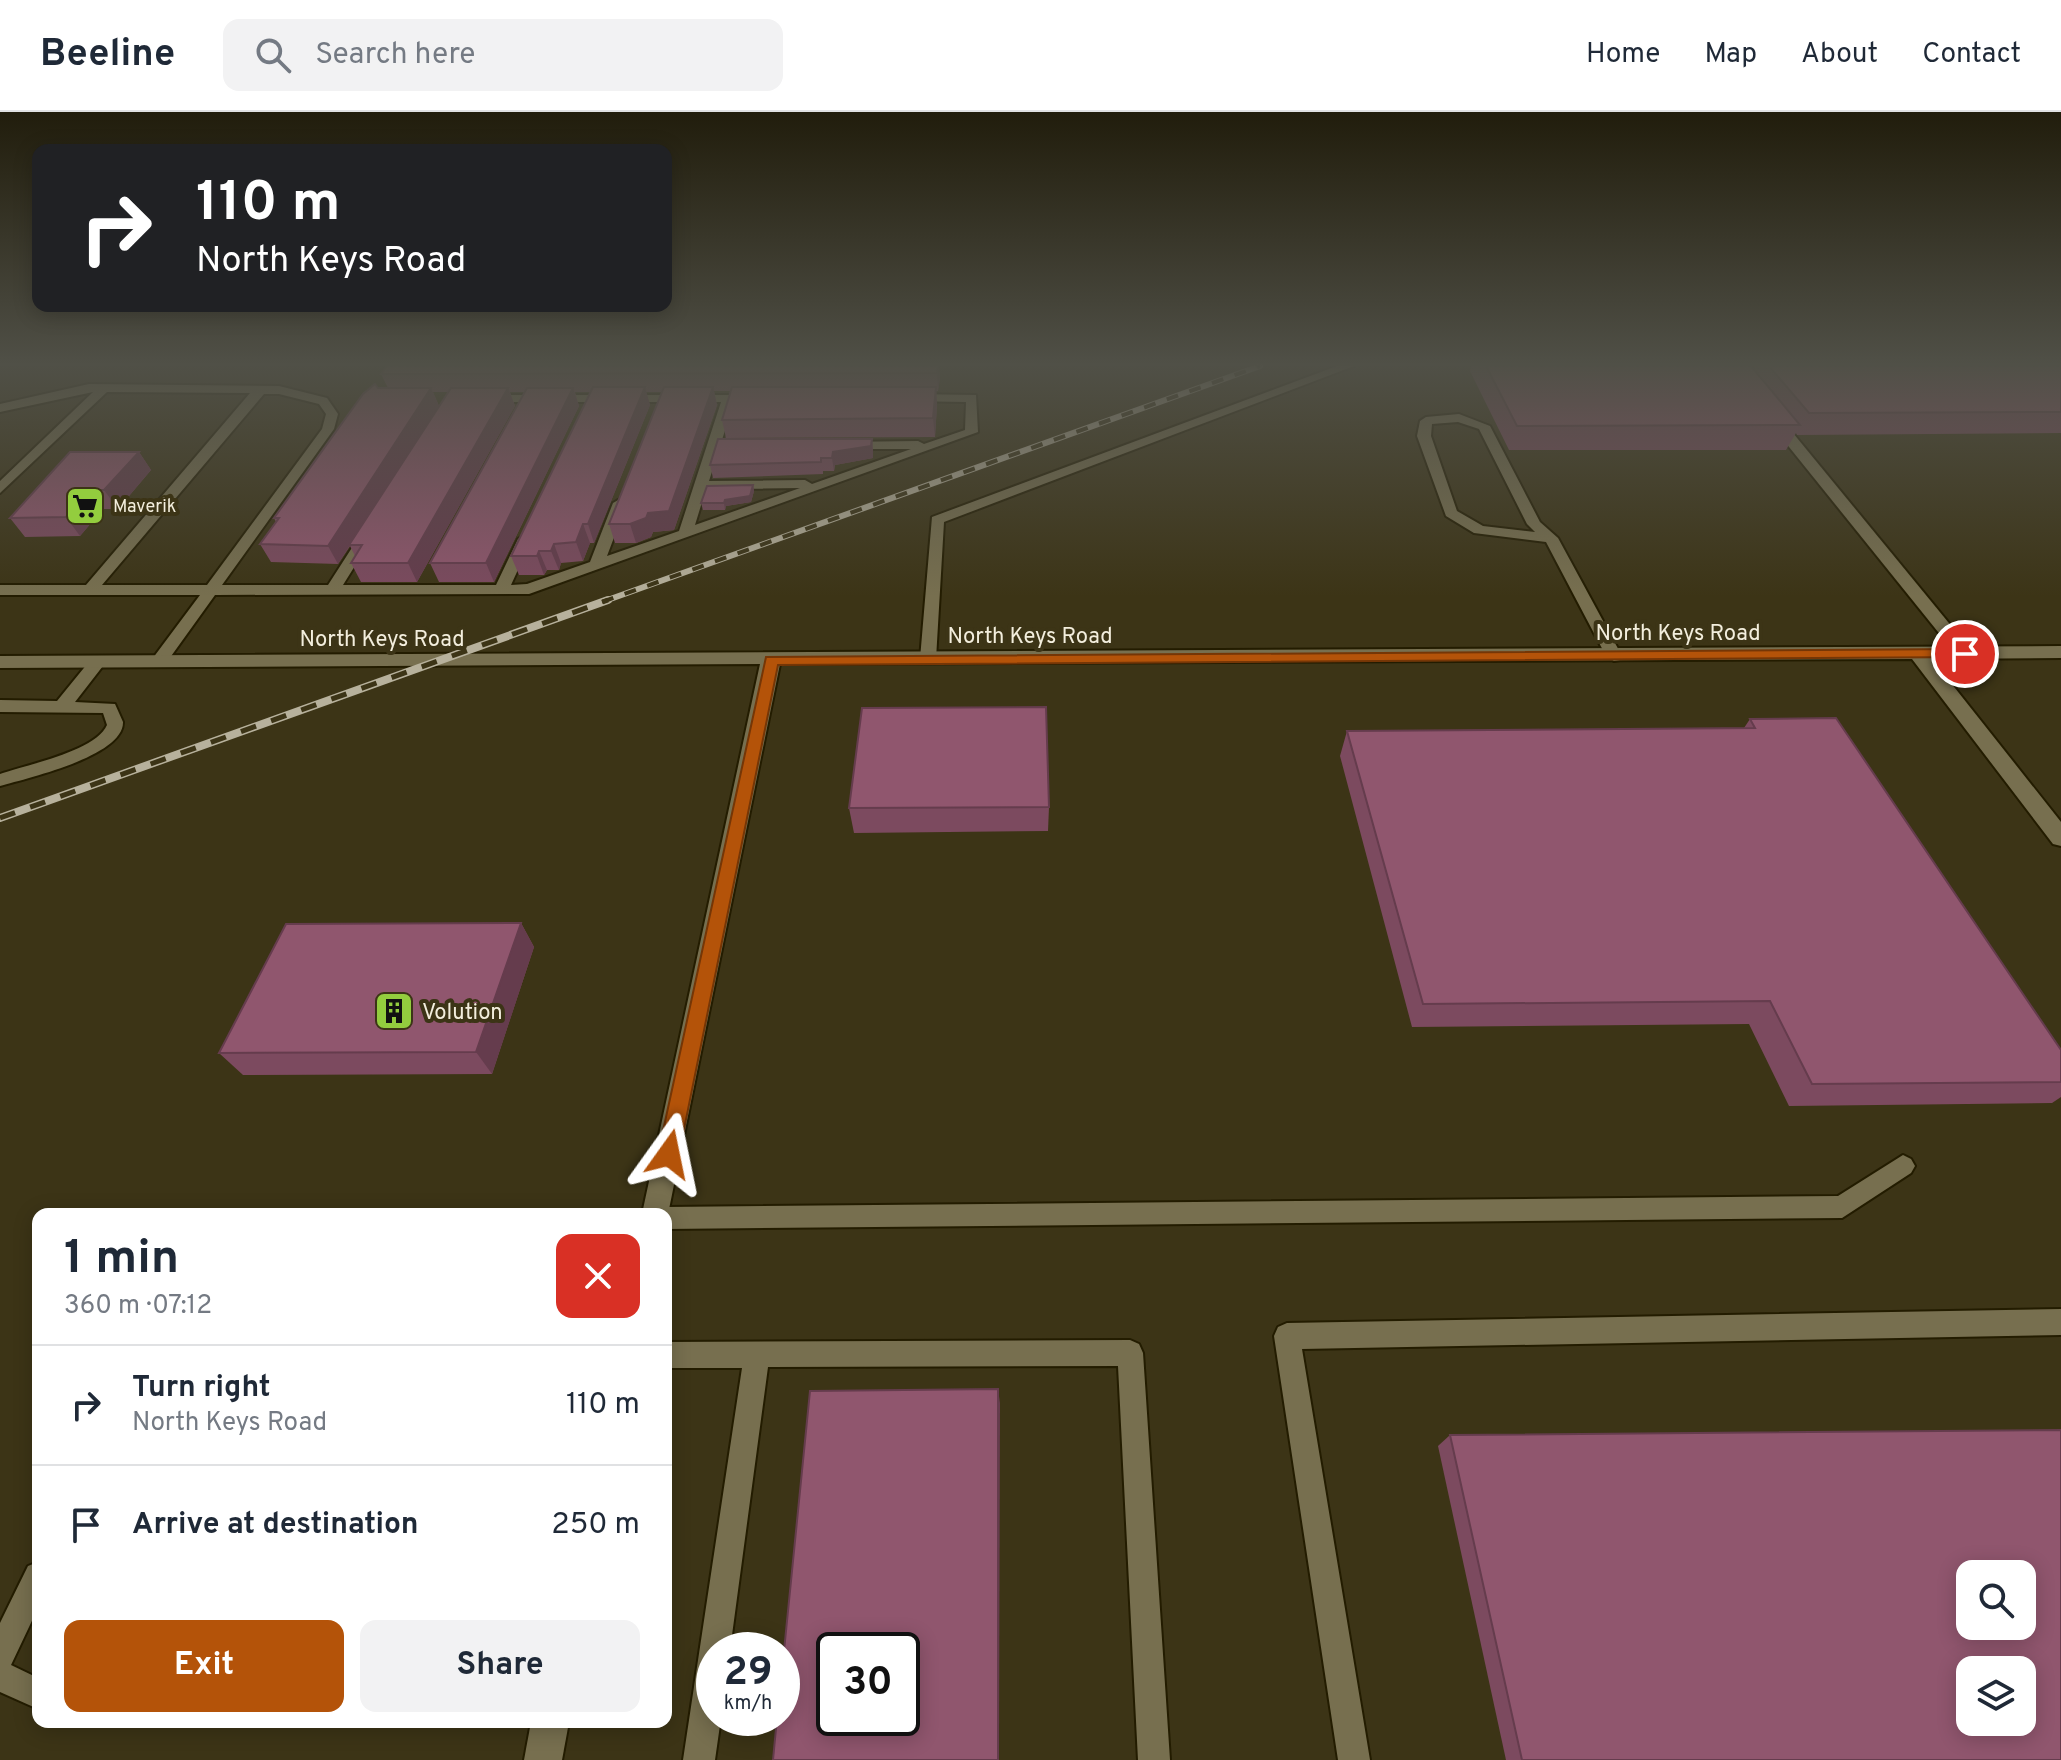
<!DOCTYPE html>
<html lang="en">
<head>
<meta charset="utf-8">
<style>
	:root { --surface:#fff; --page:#f2f2f3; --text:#1f2937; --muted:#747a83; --line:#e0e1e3; --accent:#b45309 }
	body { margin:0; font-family:Overpass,sans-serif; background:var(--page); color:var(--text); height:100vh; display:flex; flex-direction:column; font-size:30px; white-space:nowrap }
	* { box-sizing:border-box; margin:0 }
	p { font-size:26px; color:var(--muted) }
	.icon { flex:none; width:44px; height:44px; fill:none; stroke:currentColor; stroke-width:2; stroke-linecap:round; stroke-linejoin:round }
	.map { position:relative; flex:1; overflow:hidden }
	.side { position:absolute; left:32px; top:1096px; width:640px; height:520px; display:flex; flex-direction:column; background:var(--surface); border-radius:16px; box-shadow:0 4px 20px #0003 }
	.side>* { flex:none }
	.top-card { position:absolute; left:32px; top:32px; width:640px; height:168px; border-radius:16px; box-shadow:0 4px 20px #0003; background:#202124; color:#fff; overflow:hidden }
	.controls { position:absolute; left:1956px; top:1448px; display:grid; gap:16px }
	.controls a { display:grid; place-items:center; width:80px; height:80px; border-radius:16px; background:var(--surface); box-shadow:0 4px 20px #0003; font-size:40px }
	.speed { position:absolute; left:696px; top:1520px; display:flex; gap:16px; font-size:40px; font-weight:700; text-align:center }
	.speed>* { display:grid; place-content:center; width:104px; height:104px; border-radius:50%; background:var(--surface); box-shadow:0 4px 20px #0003; line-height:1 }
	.speed small { font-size:20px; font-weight:400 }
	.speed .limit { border:4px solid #111; border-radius:12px; background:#fff; color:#111 }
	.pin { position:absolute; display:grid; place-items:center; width:68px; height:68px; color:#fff; margin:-34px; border:4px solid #fff; border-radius:50%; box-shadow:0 2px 8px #0007 }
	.me { position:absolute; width:88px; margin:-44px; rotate:12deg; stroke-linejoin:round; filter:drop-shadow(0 0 6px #0008) }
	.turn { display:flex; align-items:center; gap:28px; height:168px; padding:0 32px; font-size:36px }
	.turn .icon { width:104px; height:104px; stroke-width:2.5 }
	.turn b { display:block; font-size:56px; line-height:68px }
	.round { display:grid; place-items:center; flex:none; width:84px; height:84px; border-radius:16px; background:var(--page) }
	.summary { display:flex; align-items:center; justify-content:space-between; height:136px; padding:0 32px }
	h1 { font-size:48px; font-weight:700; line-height:60px }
	.cta { display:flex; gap:16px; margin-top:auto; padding:16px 32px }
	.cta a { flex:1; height:92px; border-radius:16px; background:var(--accent); color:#fff; font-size:32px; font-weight:700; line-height:92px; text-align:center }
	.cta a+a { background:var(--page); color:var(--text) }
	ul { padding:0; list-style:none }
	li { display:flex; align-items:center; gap:24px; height:120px; padding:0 32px; border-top:2px solid var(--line) }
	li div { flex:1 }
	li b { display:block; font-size:30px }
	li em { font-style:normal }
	header { display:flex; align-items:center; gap:48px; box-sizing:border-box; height:112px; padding:0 40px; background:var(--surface); border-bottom:2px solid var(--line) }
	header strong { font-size:38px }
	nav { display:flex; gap:44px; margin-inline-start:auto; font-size:28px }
	.search { width:560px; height:72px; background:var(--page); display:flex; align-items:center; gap:20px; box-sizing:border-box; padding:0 28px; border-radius:16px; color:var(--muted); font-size:30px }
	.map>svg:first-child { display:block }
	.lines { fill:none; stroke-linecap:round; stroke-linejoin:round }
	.service-casing { stroke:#231c00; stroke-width:4 }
	.minor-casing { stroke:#231c00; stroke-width:4 }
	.service { fill:#776f4f; fill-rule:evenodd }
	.minor { fill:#776f4f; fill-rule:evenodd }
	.rail-far1-casing { stroke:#b7b19c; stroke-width:6 }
	.rail-casing { stroke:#b7b19c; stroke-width:8 }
	.rail-far1 { stroke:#3c3416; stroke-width:4; stroke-dasharray:12; stroke-linecap:butt }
	.rail { stroke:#3c3416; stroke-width:5; stroke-dasharray:16; stroke-linecap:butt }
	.wall { fill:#7c4a5f; fill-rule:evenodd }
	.shaded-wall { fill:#653c4d }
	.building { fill:#90566e; stroke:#653c4d; stroke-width:2; fill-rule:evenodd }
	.route { fill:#b45309; stroke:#753606; stroke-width:2 }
	.labels { text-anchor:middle; stroke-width:8; stroke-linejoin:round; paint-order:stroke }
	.far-poi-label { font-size:18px; fill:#f3eedd; stroke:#3c3416; text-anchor:start }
	.street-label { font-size:22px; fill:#f3eedd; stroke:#3c3416 }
	.poi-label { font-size:22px; fill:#f3eedd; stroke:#3c3416; text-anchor:start }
</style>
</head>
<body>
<header>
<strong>Beeline</strong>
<div class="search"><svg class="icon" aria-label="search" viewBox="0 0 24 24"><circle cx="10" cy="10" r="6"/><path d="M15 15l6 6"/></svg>Search here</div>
<nav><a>Home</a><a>Map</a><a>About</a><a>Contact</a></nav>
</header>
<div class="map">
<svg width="2061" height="1648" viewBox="0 0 2061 1648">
	<rect width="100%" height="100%" fill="#3c3416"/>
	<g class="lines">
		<defs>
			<g id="service">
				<polygon points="1337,254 1354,254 944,410 936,547 934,551 922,551 920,547 932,405"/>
				<path d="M 89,272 L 279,274 L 327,286 L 338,302 L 334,317 L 222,473 L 328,473 L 364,417 L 369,416 L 376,420 L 343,473 L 496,473 L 518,427 L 525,423 L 532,427 L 511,473 L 527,472 L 590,450 L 613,391 L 620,387 L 627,391 L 607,444 L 679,419 L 721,290 L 483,290 L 483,284 L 487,283 L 759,283 L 759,289 L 734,290 L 709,369 L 805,368 L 812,372 L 911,337 L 846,337 L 841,336 L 841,330 L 918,329 L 924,332 L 965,318 L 966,290 L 907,289 L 905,286 L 911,282 L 976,283 L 978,320 L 529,482 L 215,483 L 164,554 L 158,555 L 150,550 L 200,483 L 0,483 L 0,473 L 86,473 L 250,281 L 107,280 L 0,381 L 0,369 L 93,280 L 0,300 L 0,292 ZM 264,282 L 279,282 L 319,292 L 326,302 L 322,317 L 207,473 L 102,473 ZM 800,376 L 695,413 L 706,377 Z"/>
				<path d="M 1459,302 L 1490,314 L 1540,410 L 1558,426 L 1622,544 L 1620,548 L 1614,549 L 1606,544 L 1546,430 L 1474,421 L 1446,404 L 1417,324 L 1420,309 L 1426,305 ZM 1458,310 L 1479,317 L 1527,412 L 1535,420 L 1483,414 L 1457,399 L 1431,324 L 1432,312 Z"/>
				<polygon points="1769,304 1779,304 1971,538 1971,546 1959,546 1769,310"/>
				<path d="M 98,545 L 106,550 L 75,590 L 115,592 L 123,610 C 124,644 28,666 0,674 L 0,662 C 26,653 96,639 107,613 L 103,601 L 0,600 L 0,588 L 57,589 L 92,546 Z"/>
				<polygon points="1903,1043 1911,1047 1915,1054 1911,1061 1842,1106 666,1117 666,1102 656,1102 666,1095 1838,1084"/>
				<polygon points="2061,1197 2061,1223 1302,1237 1370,1648 1338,1648 1274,1224 1278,1215 1287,1211"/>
				<polygon points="1130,1228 1139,1232 1143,1241 1170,1648 1138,1648 1118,1254 768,1255 730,1538 714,1538 714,1606 721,1606 715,1648 683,1648 742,1256 666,1256 666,1230"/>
				<polygon points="38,1450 38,1496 11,1553 38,1566 38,1597 0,1580 0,1511 28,1454"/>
			</g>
			<g id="minor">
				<polygon points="2061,534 2061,546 1932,547 2061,710 2061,734 2053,732 1912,547 780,552 666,1112 666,1102 642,1102 760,552 0,556 0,544"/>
				<polygon points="531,1610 569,1610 562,1648 524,1648"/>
			</g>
		</defs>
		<use href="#service" class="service-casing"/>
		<use href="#minor" class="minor-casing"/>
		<use href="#service" class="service"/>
		<use href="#minor" class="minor"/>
		<defs>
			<polyline id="rail-far1" points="602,490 1260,254"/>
			<polyline id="rail" points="0,706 608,488"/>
		</defs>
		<use href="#rail-far1" class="rail-far1-casing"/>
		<use href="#rail" class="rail-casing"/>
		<use href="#rail-far1" class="rail-far1"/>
		<use href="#rail" class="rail"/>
	</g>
	<g class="wall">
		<path d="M 939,254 L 940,266 L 938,279 L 936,279 L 937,293 L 935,325 L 726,326 L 722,308 L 731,279 L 714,279 L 717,293 L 674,418 L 653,420 L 651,425 L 636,431 L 615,431 L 609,412 L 662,280 L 646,280 L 650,293 L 594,431 L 590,431 L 583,449 L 561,451 L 559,458 L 547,458 L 544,463 L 519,463 L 511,444 L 591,280 L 575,280 L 579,294 L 494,470 L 439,470 L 430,451 L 525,280 L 510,280 L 515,294 L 417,470 L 361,470 L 351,451 L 355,444 L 350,434 L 338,452 L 271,450 L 260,432 L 276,410 L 274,406 L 378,276 L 388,276 L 381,262 ZM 433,280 L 449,280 L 381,385 L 439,294 Z"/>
		<polygon points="1471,254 1751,254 1753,257 1755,254 2061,254 2061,321 1797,323 1796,321 1786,338 1509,338 1470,259"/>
		<polygon points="872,327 873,340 873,346 835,353 834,359 823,359 823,362 713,366 710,353"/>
		<polygon points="139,340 151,358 118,397 103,397 80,424 25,425 10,406"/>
		<polygon points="753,373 754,379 751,390 726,394 725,398 703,398 701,391"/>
		<polygon points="1750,607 2061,970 2061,985 2052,991 1789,994 1749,912 1412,915 1340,644 1347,619 1744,616"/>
		<polygon points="1049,695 1048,719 854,721 849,696"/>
		<polygon points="521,811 534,835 492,962 243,963 219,941"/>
		<polygon points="1450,1323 2061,1648 1506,1648 1438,1334"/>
	</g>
	<g class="shaded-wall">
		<polygon points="938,254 940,266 938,279 937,261"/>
		<polygon points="645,275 650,293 594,431 588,412"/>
		<polygon points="713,275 717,293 674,418 653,420 651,425 636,431 630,412 648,401"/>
		<polygon points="936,275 937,293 935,325 933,306"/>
		<polygon points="431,276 439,294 338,452 328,434"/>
		<polygon points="508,276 515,294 417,470 408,451"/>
		<polygon points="573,276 579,294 494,470 486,451"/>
		<polygon points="872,327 873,340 873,346 835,353 834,359 832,346 833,340"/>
		<polygon points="139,340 151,358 118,397 104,378"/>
		<polygon points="753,373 754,379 751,390 726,394 725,398 724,391 725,388"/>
		<polygon points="90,378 103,397 80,424 66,405"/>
		<polygon points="583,412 590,431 583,449 576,430"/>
		<polygon points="554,432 561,451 559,458 551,439"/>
		<polygon points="539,439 547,458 544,463 537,444"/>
		<polygon points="521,811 534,835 492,962 476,940"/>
		<polygon points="998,1277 1000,1291 999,1648 998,1648"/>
	</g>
	<g class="building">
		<polygon points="387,254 938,254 937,261 381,262"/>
		<polygon points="1486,254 1751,254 1800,313 1517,314"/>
		<polygon points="1769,254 2061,254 2061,300 1809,301"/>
		<polygon points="375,272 378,276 431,276 328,434 260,432 279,406 274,406 363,282"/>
		<polygon points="593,275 645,275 588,412 583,412 576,430 554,432 551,439 539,439 537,444 511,444"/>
		<polygon points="664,275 713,275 669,399 648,401 646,406 630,412 609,412"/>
		<polygon points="732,275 936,275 933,306 722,308"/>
		<polygon points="451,276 508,276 408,451 351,451 362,433 349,433"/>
		<polygon points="527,276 573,276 486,451 430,451"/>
		<polygon points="718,327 872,327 871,334 833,340 832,346 821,346 821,350 710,353"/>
		<polygon points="70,340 139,340 104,378 90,378 66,405 10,406"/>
		<polygon points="753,373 750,384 725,388 724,391 701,391 707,374"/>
		<polygon points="1046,595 1049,695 849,696 862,596"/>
		<polygon points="1836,606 2061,938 2061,970 1812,972 1770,889 1423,892 1347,619 1755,616 1750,607"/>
		<polygon points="521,811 476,940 219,941 286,812"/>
		<path d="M 998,1277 L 998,1648 L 773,1648 L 777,1606 L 782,1606 L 782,1559 L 810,1279 ZM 834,1538 L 902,1538 L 902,1606 L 834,1606 Z"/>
		<path d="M 2061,1318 L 2061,1648 L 1522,1648 L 1450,1323 ZM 1970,1462 L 2022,1462 L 2022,1514 L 1970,1514 ZM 1970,1558 L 2022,1558 L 2022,1610 L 1970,1610 Z"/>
	</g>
	<linearGradient id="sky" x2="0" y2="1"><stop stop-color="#211d0c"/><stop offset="0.52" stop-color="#505047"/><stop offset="1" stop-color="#505047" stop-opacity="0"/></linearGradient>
	<rect width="2061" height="485" fill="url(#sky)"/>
	<polygon class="route" points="1965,537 1971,539 1971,545 778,553 679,1042 676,1049 669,1052 661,1049 658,1042 766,545"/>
	<defs>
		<symbol id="supermarket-square" viewBox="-11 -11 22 22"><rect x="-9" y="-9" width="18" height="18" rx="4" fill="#93cd3e" stroke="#3c3416"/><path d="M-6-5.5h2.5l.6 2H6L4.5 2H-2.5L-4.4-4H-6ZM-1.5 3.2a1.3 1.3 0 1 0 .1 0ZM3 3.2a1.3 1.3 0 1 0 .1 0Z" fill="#111"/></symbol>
		<symbol id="building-square" viewBox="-11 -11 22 22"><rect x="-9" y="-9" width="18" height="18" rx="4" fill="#93cd3e" stroke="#3c3416"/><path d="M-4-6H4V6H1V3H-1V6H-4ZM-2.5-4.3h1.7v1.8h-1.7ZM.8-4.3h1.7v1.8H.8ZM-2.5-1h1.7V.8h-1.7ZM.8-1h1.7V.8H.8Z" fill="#111"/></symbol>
	</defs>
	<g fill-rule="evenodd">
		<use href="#supermarket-square" x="63" y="372" width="44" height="44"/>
		<use href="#building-square" x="372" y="877" width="44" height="44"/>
	</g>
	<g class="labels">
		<g class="far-poi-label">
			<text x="113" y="400">Maverik</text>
		</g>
		<g class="street-label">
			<text x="1678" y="528">North Keys Road</text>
			<text x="1030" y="531">North Keys Road</text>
			<text x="382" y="534">North Keys Road</text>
		</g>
		<g class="poi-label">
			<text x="422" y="907">Volution</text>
		</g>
	</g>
</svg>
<div class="controls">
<a><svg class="icon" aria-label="search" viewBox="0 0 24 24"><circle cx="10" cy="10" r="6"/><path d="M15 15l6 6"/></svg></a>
<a><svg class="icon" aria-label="layers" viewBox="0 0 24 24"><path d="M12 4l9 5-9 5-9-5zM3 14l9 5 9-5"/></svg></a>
</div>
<div class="speed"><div>29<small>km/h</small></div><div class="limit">30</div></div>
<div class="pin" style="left:1965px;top:542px;background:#d93025"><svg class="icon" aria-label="arrive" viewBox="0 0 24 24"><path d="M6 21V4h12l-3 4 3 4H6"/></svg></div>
<svg class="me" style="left:669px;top:1042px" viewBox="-20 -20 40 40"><path d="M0-17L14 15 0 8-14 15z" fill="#b45309" stroke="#fff" stroke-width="4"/></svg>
<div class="top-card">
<div class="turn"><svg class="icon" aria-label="right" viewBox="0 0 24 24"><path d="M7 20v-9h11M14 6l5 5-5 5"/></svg><div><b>110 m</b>North Keys Road</div></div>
</div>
<section class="side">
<div class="summary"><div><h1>1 min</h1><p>360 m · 07:12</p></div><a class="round" style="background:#d93025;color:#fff"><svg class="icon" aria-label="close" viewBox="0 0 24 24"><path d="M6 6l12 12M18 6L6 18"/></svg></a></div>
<ul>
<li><svg class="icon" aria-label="right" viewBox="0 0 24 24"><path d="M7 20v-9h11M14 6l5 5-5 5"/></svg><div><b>Turn right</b><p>North Keys Road</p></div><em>110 m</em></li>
<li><svg class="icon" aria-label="arrive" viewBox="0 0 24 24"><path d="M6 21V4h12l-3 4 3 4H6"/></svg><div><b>Arrive at destination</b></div><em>250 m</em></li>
</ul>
<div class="cta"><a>Exit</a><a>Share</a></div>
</section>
</div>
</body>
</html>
